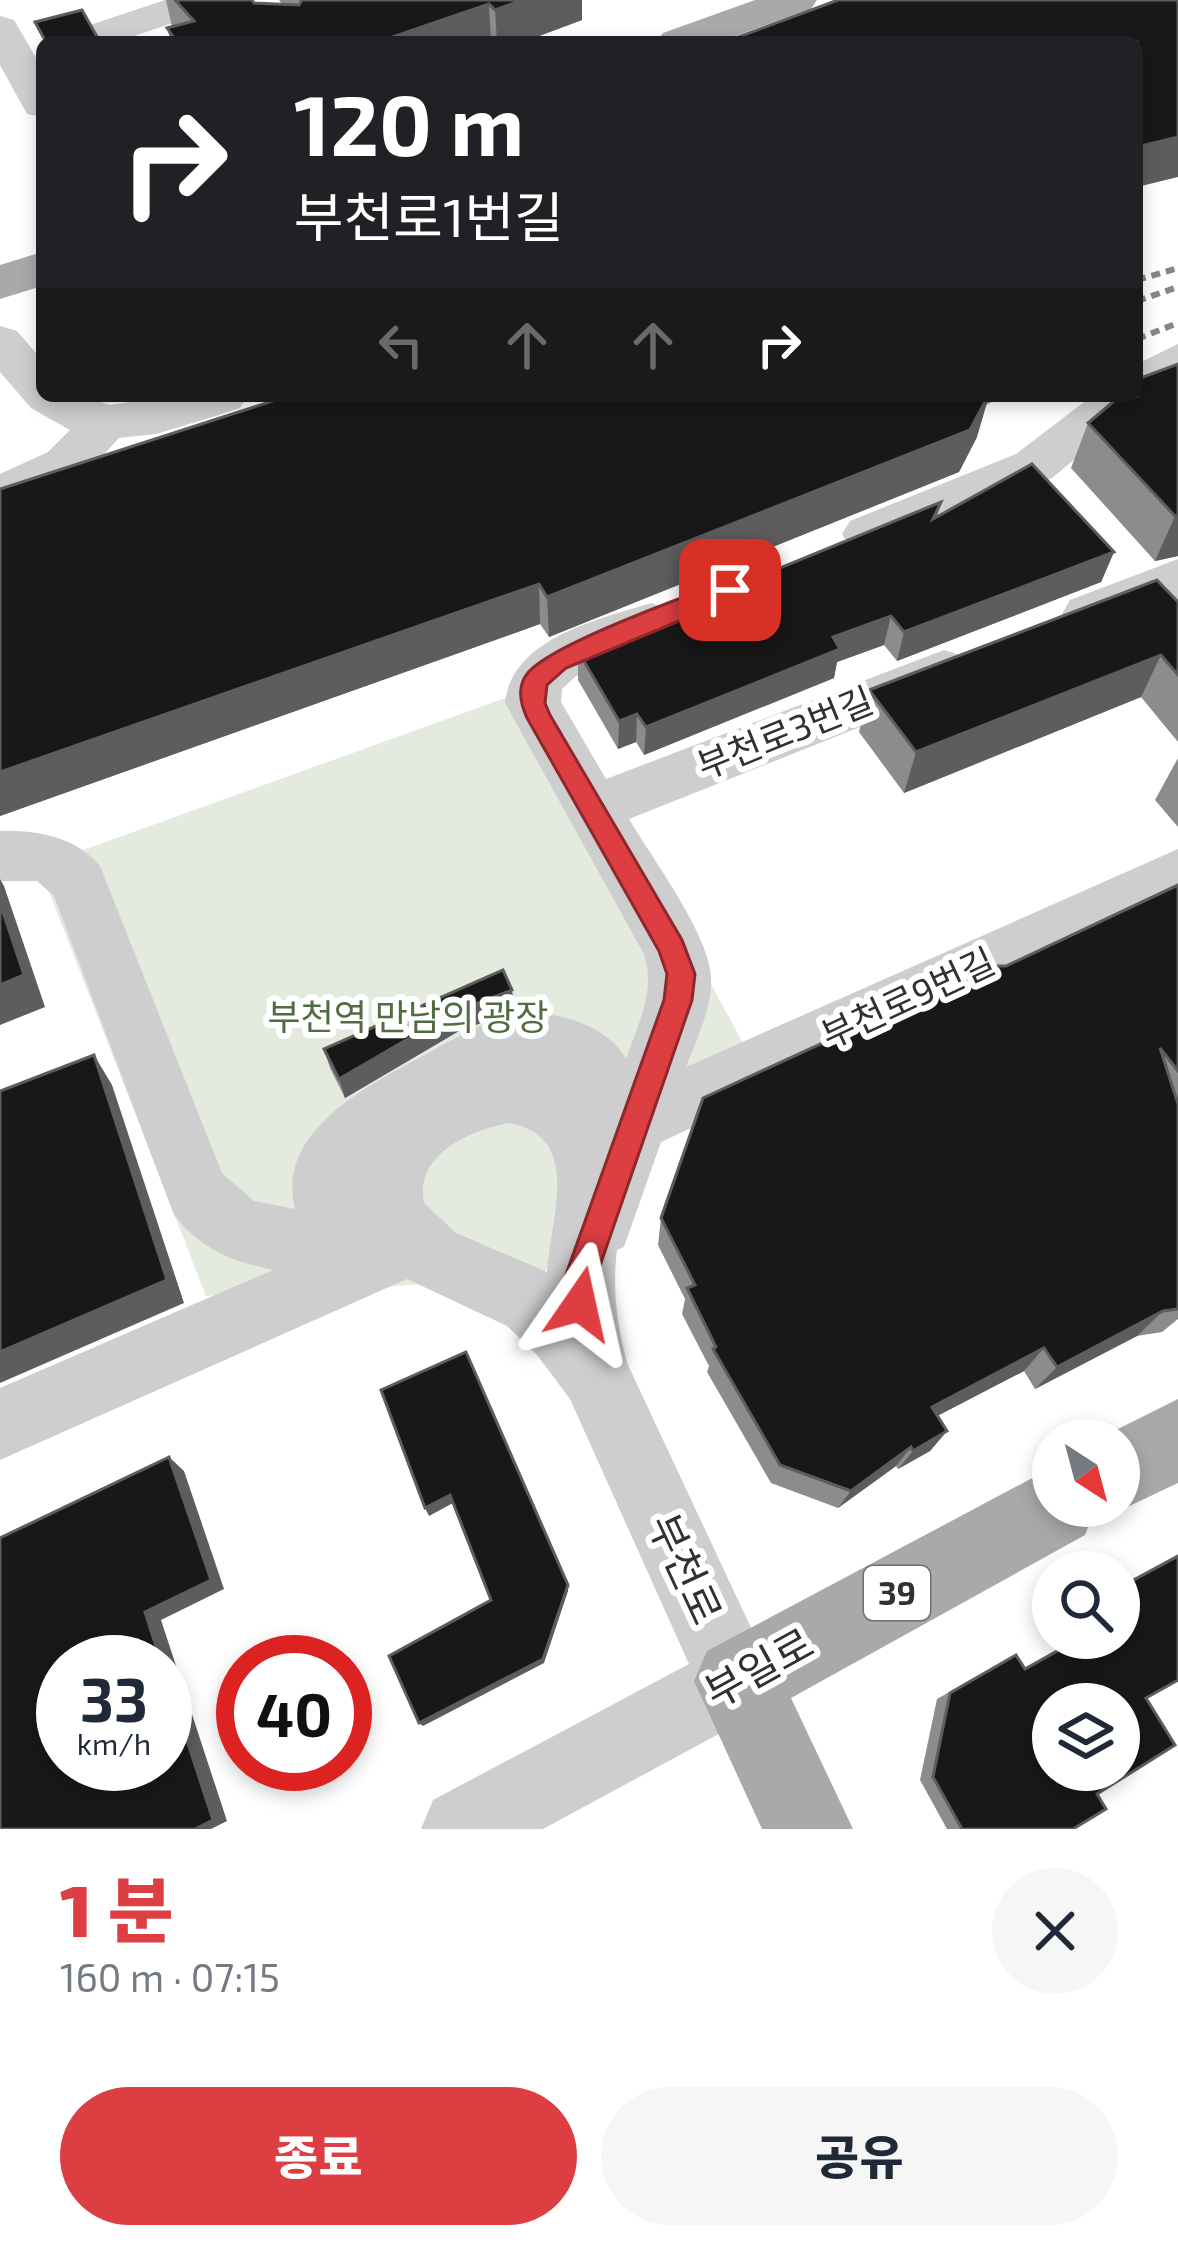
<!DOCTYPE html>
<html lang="ko">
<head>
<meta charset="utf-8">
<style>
	:root { --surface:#fff; --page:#f6f6f7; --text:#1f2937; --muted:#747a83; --accent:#dd3e42 }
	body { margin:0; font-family:"Exo 2","Noto Sans KR",sans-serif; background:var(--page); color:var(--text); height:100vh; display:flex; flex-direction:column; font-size:45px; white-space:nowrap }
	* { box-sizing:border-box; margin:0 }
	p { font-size:39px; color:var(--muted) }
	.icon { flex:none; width:66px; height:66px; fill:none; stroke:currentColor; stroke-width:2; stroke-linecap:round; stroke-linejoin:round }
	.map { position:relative; height:1829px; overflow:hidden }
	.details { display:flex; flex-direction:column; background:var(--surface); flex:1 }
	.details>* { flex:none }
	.guide { position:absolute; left:36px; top:36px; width:1107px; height:366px; border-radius:18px; box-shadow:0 6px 18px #0003; background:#202124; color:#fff; overflow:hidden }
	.needle { width:78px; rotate:144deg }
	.fabs { position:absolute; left:1032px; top:1419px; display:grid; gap:24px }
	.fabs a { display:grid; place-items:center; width:108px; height:108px; border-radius:50%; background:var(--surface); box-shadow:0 6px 18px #0003; font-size:60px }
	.speed { position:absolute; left:36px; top:1635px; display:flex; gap:24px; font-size:60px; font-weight:700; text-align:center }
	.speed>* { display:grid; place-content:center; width:156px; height:156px; border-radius:50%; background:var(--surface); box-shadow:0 6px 18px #0003; line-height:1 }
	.speed small { font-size:30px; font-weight:400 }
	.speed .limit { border:18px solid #d22; background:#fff; color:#111 }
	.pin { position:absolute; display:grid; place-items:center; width:102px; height:102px; color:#fff; margin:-51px; border-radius:24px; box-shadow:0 6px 18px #0006 }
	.me { position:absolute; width:132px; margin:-66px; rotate:11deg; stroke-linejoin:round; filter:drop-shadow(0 0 9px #0008) }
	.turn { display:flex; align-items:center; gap:42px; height:252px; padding:0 60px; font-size:54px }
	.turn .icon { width:156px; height:156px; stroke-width:2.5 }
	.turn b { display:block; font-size:84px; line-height:102px }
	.lanes { display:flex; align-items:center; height:114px; padding:0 60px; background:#0003; justify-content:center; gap:60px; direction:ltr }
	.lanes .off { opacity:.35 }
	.round { display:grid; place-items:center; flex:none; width:126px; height:126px; border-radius:63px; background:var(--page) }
	.summary { display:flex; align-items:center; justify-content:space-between; height:204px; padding:0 60px }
	h1 { font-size:72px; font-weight:800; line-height:90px; color:var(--accent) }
	.button { display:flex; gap:24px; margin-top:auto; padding:24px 60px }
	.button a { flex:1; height:138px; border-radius:72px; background:var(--accent); color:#fff; font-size:48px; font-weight:800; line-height:138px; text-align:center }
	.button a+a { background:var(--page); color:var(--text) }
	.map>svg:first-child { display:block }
	.green { fill:#e4eadd }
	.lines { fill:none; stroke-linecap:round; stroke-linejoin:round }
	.minor { fill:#cecece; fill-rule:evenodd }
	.major { fill:#a9a9a9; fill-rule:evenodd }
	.rail { stroke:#868686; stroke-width:6; stroke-dasharray:9 6; stroke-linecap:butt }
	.wall { fill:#8c8c8c }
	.shaded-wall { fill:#5d5d5d }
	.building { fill:#181818; stroke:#5d5d5d; stroke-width:3; fill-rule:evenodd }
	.route { fill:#dd3e42; stroke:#90282b; stroke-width:3 }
	.labels { text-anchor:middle; stroke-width:12; stroke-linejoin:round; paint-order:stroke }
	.shield { fill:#fff; stroke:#6f6f6f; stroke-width:3 }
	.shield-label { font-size:33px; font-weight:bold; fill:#313131 }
	.street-label { font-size:36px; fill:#313131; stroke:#fff }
	.park-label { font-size:36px; fill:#526b40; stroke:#fff }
	.near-street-label { font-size:42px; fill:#313131; stroke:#fff }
</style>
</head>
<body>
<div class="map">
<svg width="1178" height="1829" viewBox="0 0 1178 1829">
	<rect width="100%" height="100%" fill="#fff"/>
	<polygon class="green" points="547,683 743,1043 539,1278 206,1296 39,866"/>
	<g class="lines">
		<g class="minor">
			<polygon points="165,0 223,0 218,8 116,42 57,42 63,34"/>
			<polygon points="0,16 14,20 42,68 42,117 27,114 0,65"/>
			<polygon points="0,326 17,331 42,360 42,396 81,396 110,405 171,396 247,396 240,408 219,415 156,434 119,438 84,476 0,513 0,474 48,452 70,430 31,408 0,372"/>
			<polygon points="1178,344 1178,382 1146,400 1052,478 886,547 868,553 850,547 842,534 850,521 1016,454 1092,396 1137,396 1137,364"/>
			<polygon points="1178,559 1178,599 1089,634 1070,628 1062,614 1070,600"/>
			<path d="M 651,603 L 670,609 L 678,623 L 670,637 L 576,676 L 562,689 L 561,702 L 606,779 L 944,650 L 963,656 L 971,671 L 963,686 L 629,819 C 652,858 709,934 711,977 C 713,1007 696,1040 686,1067 L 1178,849 L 1178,901 L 661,1142 L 624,1247 L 617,1250 C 612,1289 617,1327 628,1365 L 776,1681 L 765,1709 L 543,1829 L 421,1829 L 433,1800 L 689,1664 L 570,1399 L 537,1355 L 507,1326 L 407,1279 L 0,1460 L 0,1388 L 273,1270 C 231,1261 201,1249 174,1215 L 54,896 L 37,881 L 0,881 L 0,831 C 37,830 75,836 100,866 L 222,1173 L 254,1201 L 295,1209 C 275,1129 372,1084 428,1053 C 456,1038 488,1018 521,1014 C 558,1010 608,1026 626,1059 C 638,1024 656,991 644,954 L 505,703 C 512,638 597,620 651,603 ZM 509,1123 C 584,1136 550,1220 547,1272 L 456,1233 L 424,1203 C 414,1155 470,1130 509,1123 Z"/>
		</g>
		<g class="major">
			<polygon points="755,0 817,0 811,9 719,42 656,42 663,33"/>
			<polygon points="42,252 42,286 0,299 0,265"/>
			<polygon points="1178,1399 1178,1483 1119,1511 1107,1506 1119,1506 1119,1440 1096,1440"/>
			<polygon points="1053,1467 1053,1506 1097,1506 1085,1535 791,1698 853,1829 762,1829 694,1681 707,1651"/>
		</g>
		<g class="rail">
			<polyline points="1137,280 1178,268"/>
			<polyline points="1137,301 1178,287"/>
			<polyline points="1137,339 1178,323"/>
			<polyline points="954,414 999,396"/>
		</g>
	</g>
	<g class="wall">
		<polygon points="166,0 252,0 254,3 282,4 279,0 582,0 582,20 523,42 171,42 167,28 172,27"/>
		<polygon points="1178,364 1178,556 1155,561 1071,468 1088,423"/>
		<polygon points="977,437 959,472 549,637 540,624 0,816 0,489"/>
		<polygon points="941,502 937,517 1114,552 1101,582 897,661 884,645 837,662 834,678 644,755 636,742 618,749 578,680 578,651"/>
		<polygon points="1178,602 1178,742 1141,697 904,793 859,732 869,690"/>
		<polygon points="1178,758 1178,827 1155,800"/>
		<polygon points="1178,885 1178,1319 1162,1332 1137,1336 1035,1389 1024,1371 937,1416 947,1431 930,1451 898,1469 896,1466 838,1508 771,1483 707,1372 709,1366 682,1314 685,1299 658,1245 661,1218 1006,966"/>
		<polygon points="512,990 514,1011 459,1031 345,1098 330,1068 324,1049"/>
		<polygon points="1077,1638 1119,1638 1146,1698 1097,1794 1073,1829 947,1829 920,1780 937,1699 1016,1655 1024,1668"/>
	</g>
	<g class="shaded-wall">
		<polygon points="523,0 582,0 582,20 523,42 497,42 495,10"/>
		<polygon points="489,4 491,42 378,42"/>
		<polygon points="1178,137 1178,177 1137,187 1137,147"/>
		<polygon points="989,396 977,437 959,472 549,637 547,597"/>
		<polygon points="1175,516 1178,516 1178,556 1155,561"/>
		<polygon points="1114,552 1101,582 897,661 904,632"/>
		<polygon points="539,584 540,624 0,816 0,772"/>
		<polygon points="891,616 884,645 837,662 834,678 644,755 646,727 833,637"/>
		<polygon points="1161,655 1141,697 904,793 916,752"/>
		<polygon points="637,714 636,742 618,749 619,721"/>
		<polygon points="0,879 4,886 45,1007 0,1025"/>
		<polygon points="512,990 514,1011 459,1031 345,1098 339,1079 456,1011"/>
		<polygon points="94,1055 112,1085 184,1303 0,1383 0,1352"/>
		<polygon points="1163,1311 1137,1336 1035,1389 1057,1367"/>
		<polygon points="1044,1348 1024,1371 916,1427 932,1407"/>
		<polygon points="947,1431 930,1451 898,1469 913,1451"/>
		<polygon points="911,1447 896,1466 838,1508 851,1491"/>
		<polygon points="169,1457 184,1471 224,1589 161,1620 227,1821 211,1829 195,1829 165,1673 165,1662 161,1662 145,1612"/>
		<polygon points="450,1495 453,1503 429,1516 425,1508"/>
		<polygon points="568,1585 568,1591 544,1663 423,1726 419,1723"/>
	</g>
	<g class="building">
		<polygon points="175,0 252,0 254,3 299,5 302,0 523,0 495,10 489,4 378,42 177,42 167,28 194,21"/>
		<polygon points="838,0 1178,0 1178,137 1137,147 1137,42 725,42"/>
		<polygon points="82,10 100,42 46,42 35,22"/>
		<polygon points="1178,364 1178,516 1175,516 1088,423 1120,396 1137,396 1137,382 1143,377"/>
		<polygon points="288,396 988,396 970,430 547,597 539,584 0,772 0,489"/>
		<polygon points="1032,464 1114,552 904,632 891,616 833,637 840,649 646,727 637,714 619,721 578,651 941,502 933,519"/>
		<polygon points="1157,580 1178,602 1178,675 1161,655 916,752 869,690"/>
		<polygon points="1178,885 1178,1071 1160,1048 1178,1104 1178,1309 1163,1311 1057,1367 1044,1348 932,1407 947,1431 913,1451 911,1447 851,1491 780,1465 713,1349 716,1347 687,1288 695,1285 661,1218 703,1098 990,966 1006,966"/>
		<polygon points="0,903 24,975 0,985"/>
		<polygon points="503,970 512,990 456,1011 339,1079 324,1049"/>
		<polygon points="94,1055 167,1280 0,1352 0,1091"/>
		<polygon points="466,1352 568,1585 543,1659 419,1723 389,1656 491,1600 450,1495 425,1508 381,1390"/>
		<polygon points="169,1457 211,1580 145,1612 161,1662 63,1662 63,1764 165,1764 165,1673 213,1820 195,1829 0,1829 0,1538"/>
		<path d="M 1178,1556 L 1178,1680 L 1146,1698 L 1175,1745 L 1097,1794 L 1106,1809 L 1073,1829 L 962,1829 L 933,1777 L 950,1693 L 1016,1655 L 1025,1669 L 1081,1638 L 1119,1638 L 1119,1588 ZM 1053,1704 L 1119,1704 L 1119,1770 L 1053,1770 Z"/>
	</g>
	<path class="route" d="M 730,581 L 739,584 L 739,596 L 566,668 L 547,685 L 545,703 L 550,715 L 682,940 L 695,974 L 692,1000 L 595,1280 L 592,1315 L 580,1320 L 569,1315 L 564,1280 L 664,1000 L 667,974 L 659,951 L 527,718 C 521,705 516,688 527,674 C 549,645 690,594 730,581 Z"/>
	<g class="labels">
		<rect class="shield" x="864" y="1566" width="66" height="54" rx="9"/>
		<g class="shield-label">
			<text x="897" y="1605">39</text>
		</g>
		<g class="street-label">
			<text transform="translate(785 733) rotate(-22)" y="13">부천로3번길</text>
			<text transform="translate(908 998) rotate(-25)" y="13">부천로9번길</text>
		</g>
		<g class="park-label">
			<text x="408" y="1030">부천역 만남의 광장</text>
		</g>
		<g class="near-street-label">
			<text transform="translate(685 1569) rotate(65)" y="15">부천로</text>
			<text transform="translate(759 1668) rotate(-29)" y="15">부일로</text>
		</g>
	</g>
</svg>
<div class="fabs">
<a><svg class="needle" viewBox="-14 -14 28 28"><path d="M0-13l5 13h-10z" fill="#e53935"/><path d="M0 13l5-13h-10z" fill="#747a83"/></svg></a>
<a><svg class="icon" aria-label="search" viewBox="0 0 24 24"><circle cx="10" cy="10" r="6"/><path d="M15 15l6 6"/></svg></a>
<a><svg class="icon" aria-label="layers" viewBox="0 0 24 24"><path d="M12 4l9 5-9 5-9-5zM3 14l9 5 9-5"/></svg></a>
</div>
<div class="speed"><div>33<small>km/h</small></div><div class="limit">40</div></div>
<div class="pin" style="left:730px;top:590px;background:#d93025"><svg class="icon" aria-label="arrive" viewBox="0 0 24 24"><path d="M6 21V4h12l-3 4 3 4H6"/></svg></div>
<svg class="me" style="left:580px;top:1304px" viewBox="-20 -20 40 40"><path d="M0-17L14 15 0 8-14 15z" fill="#dd3e42" stroke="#fff" stroke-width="4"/></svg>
<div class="guide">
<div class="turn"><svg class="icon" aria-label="right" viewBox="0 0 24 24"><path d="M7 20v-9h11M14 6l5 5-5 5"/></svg><div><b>120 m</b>부천로1번길</div></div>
<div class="lanes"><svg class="icon off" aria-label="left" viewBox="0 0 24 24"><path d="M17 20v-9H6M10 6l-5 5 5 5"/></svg><svg class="icon off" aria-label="ahead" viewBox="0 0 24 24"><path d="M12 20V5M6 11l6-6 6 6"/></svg><svg class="icon off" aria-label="ahead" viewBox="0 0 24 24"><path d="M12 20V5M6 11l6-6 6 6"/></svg><svg class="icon" aria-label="right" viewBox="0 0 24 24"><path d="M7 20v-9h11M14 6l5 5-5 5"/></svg></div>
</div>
</div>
<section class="details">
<div class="summary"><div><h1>1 분</h1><p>160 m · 07:15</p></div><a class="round"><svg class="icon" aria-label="close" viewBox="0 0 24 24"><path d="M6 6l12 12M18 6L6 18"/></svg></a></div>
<div class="button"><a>종료</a><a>공유</a></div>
</section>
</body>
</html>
